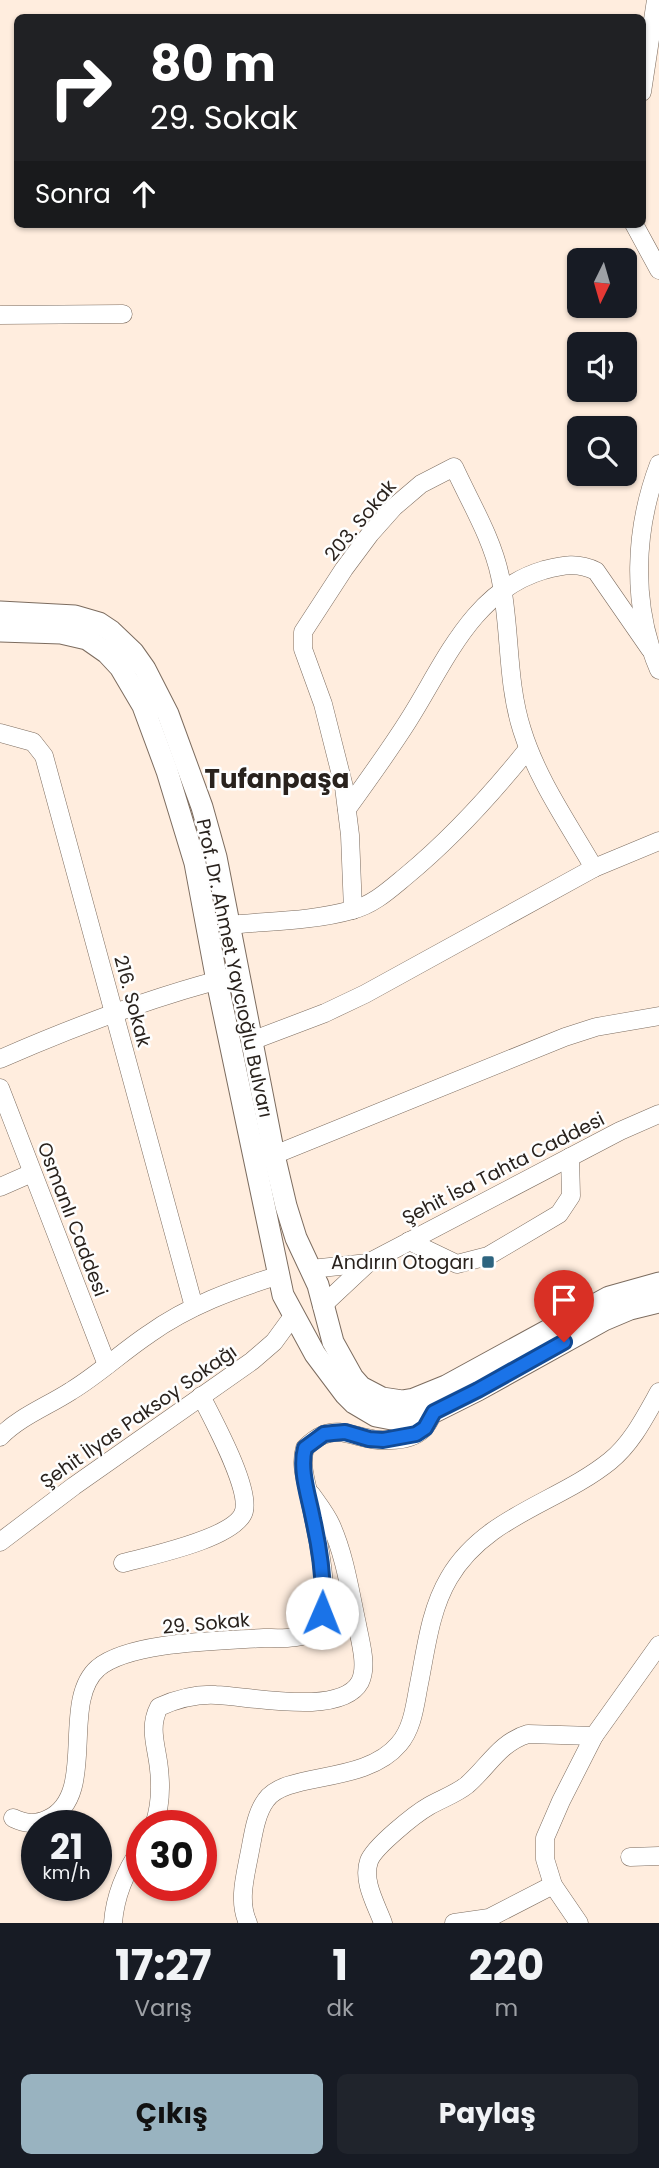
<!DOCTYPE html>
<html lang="tr">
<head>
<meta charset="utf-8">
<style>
	:root { --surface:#171b24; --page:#20242c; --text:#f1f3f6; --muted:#9ea1a6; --accent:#99b3c0 }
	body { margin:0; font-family:Poppins,sans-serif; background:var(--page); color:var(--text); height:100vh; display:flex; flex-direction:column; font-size:26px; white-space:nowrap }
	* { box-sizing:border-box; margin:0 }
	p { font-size:23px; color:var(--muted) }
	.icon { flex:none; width:38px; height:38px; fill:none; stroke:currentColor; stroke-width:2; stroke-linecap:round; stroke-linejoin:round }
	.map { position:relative; height:1923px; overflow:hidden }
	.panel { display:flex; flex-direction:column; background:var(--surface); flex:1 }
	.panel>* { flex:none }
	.banner { position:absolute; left:14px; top:14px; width:632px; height:214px; border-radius:10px; box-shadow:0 2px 5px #0004; background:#202124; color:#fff; overflow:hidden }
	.needle { width:46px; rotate:185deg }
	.fabs { position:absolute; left:567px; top:248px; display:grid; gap:14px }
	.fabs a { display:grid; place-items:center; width:70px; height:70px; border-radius:10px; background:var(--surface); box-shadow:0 2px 5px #0004; font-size:35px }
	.speed { position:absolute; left:21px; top:1810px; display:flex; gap:14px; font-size:35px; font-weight:700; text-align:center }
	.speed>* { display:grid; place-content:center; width:91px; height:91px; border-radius:50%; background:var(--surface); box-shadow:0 2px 5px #0004; line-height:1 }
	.speed small { font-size:18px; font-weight:400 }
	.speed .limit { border:10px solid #d22; background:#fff; color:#111 }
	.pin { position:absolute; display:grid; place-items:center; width:60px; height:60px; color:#fff; margin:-72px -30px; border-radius:50% 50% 50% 0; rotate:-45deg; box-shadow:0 0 7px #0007 }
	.pin .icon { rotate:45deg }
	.me { position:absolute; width:77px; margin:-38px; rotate:1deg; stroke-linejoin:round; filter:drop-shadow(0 0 5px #0008) }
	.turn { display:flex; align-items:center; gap:24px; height:147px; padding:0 21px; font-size:32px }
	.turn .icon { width:91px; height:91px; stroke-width:2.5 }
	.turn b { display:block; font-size:49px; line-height:60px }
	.then { display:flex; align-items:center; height:66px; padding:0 21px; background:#0003; gap:14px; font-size:26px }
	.eta { display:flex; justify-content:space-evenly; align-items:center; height:119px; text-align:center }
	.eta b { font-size:42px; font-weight:700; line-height:49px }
	.action { display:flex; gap:14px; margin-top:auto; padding:14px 21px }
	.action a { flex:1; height:80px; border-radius:10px; background:var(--accent); color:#111; font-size:28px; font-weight:700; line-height:80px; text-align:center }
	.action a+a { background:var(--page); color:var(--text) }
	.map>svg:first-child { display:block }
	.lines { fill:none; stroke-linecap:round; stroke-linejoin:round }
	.minor-casing { stroke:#7c6c5f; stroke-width:19 }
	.major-casing { stroke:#7c6c5f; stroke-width:23 }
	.minor { stroke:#fff; stroke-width:18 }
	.major { stroke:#fff; stroke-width:21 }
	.route-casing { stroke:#114b97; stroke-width:18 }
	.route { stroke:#1a73e8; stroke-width:12 }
	.poi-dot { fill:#2d647f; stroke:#fefefe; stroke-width:2.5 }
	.labels { text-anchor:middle; stroke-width:5; stroke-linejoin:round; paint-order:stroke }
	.street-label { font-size:19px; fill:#29221d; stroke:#fefefe }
	.poi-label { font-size:19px; fill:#29221d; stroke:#fefefe; text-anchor:end }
	.district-label { font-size:26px; font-weight:bold; fill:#29221d; stroke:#fefefe }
</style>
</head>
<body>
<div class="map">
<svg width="659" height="1923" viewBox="0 0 659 1923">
	<rect width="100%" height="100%" fill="#ffedde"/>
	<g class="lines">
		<defs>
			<g id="minor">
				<polyline points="642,92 656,0"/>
				<polyline points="634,224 659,270"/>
				<polyline points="0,315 123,314"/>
				<path d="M 659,464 C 634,530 631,605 659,670"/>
				<polyline points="0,733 33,742 44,756 194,1307"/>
				<path d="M 347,809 C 368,780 389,751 408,721 C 445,663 472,591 544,570 C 563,565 578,562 596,571 L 650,649"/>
				<path d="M 353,910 L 350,835 L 344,787 L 323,704 L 303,649 L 303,632 L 344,569 L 370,534 L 394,507 L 421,484 L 454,467 C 470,502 492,538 500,576 C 511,627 506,680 522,730 C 537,779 568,823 594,868"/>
				<path d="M 229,925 C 269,921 313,921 352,910 C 373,905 389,890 406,876 C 452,838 491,795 528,749"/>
				<polyline points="251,1041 325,1013 365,994 594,868 659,841"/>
				<path d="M 0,1059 C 78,1025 156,995 239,975"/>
				<polyline points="0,1088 107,1365"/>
				<polyline points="274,1155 565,1037 596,1027 659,1016"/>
				<polyline points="0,1187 32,1173"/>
				<polyline points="409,1241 457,1264 488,1256 559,1214 571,1196 570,1157"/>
				<polyline points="311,1269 368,1263"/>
				<polyline points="322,1306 368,1263 620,1131 659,1114"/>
				<path d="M 0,1437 C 19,1417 48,1406 71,1391 C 99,1374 122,1352 149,1334 C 188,1306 234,1289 280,1275"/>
				<polyline points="0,1542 74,1486 252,1361 274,1342 293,1316"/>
				<path d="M 123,1563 C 149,1556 237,1538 244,1511 C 250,1487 213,1420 201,1396"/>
				<path d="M 13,1818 C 26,1824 35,1825 48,1819 C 99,1795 59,1702 98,1668 C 131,1641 222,1641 264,1638 C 281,1638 301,1640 316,1630 C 334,1598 316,1532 309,1496 C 306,1480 300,1465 305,1448 C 310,1443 316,1438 323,1435 C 336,1429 349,1434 362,1437 C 380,1442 412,1443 425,1427 C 429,1422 431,1417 434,1412"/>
				<path d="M 154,1825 C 160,1808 161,1787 159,1769 C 157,1747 148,1728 159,1707 C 177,1699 197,1694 216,1695 C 249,1696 341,1717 360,1682 C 368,1666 360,1641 357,1624 C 350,1592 345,1556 331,1525 C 326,1514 318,1504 311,1494"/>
				<polyline points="630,1857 659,1856"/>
				<path d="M 113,1923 C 115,1895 126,1870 142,1847"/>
				<path d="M 248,1923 C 238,1902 245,1877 249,1856 C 253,1837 255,1815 266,1800 C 286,1771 365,1785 399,1744 C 413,1728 415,1704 419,1684 C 426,1649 430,1610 449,1578 C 485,1516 558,1503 610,1461 C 632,1443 645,1417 659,1392"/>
				<path d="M 383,1923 C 376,1904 362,1881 369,1861 C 374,1847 415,1814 429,1806 C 441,1799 456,1794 467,1785 C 488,1767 500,1742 528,1734 L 594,1736"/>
				<polyline points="454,1923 489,1918 553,1885"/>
				<polyline points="579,1923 553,1885 545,1859 545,1838 561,1801 594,1736 659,1645"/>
			</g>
			<g id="major">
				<polyline points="0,612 75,616 99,623 111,631 133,652 145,669 168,714 202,807 216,857 274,1155 286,1206 296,1238 318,1285 333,1342 353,1378 361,1387 382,1398 402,1401 414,1399 446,1386 609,1297 659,1283"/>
				<polyline points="0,631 61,633 87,639 107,653 120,667 143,706 167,771 195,863 217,981 283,1295 315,1354 345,1394 354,1403 376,1416 402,1421 426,1416 478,1390 604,1320 630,1309 659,1302"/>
			</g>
		</defs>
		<use href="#minor" class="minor-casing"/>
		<use href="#major" class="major-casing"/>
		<use href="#minor" class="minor"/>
		<use href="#major" class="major"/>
	</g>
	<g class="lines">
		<defs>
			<path id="route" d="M 322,1613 C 325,1581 320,1550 313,1519 C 309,1497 299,1470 305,1448 L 324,1434 L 333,1433 L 345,1432 L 369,1439 L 383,1440 L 416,1434 L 425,1428 L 434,1412 L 478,1390 L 564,1342"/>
		</defs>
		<use href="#route" class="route-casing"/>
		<use href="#route" class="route"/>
	</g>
	<rect class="poi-dot" x="481" y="1255" width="14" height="14" rx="3.5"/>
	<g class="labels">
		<g class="street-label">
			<text transform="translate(360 520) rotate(-50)" y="7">203. Sokak</text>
			<text transform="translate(235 968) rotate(78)" y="7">Prof. Dr. Ahmet Yaycıoğlu Bulvarı</text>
			<text transform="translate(133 1001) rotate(75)" y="7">216. Sokak</text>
			<text transform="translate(503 1168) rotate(-27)" y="7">Şehit İsa Tahta Caddesi</text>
			<text transform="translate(73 1219) rotate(69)" y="7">Osmanlı Caddesi</text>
			<text transform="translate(138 1416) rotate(-35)" y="7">Şehit İlyas Paksoy Sokağı</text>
			<text transform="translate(206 1623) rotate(-5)" y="7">29. Sokak</text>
		</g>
		<g class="poi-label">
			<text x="474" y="1269">Andırın Otogarı</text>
		</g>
		<g class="district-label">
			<text x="277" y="788">Tufanpaşa</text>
		</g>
	</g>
</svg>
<div class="fabs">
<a><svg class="needle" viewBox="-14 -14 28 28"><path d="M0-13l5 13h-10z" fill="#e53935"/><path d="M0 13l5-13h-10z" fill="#9ea1a6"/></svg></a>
<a><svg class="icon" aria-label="sound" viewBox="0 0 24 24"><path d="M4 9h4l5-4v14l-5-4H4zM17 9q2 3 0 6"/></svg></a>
<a><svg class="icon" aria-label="search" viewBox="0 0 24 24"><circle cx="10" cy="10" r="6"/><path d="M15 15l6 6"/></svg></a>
</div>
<div class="speed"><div>21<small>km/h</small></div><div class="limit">30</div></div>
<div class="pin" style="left:564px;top:1342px;background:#d93025"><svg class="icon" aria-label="arrive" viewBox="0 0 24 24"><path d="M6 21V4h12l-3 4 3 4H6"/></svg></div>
<svg class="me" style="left:322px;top:1613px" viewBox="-20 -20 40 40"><circle r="19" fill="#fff"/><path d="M0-13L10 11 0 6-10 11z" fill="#1a73e8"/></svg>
<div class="banner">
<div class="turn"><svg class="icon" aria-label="right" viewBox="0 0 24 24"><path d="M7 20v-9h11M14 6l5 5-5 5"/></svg><div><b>80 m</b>29. Sokak</div></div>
<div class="then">Sonra<svg class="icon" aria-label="ahead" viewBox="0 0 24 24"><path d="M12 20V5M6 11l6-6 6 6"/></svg></div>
</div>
</div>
<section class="panel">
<div class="eta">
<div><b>17:27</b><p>Varış</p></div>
<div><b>1</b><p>dk</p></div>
<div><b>220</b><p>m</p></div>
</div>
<div class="action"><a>Çıkış</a><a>Paylaş</a></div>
</section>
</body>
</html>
